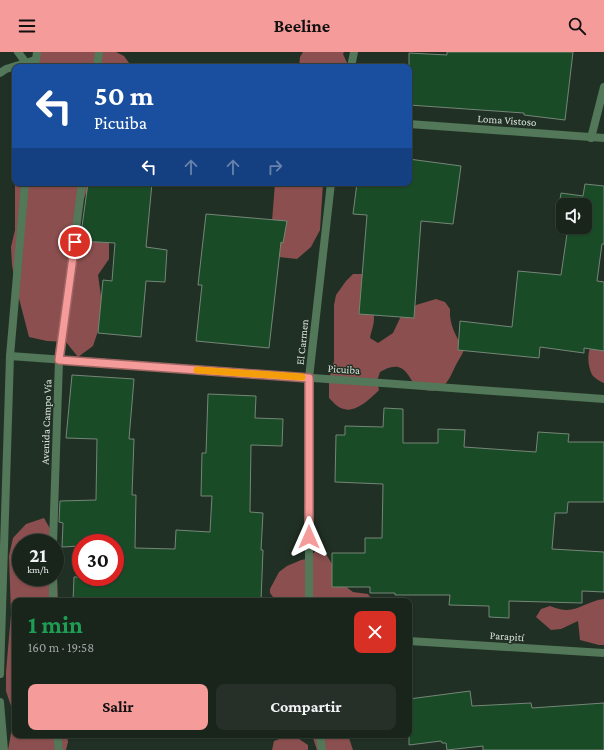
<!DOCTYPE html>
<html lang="es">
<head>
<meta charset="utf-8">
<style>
	:root { --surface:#19241b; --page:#263028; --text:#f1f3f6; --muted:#9fa4a3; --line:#37413a; --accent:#f59b99 }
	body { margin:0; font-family:"Crimson Pro",serif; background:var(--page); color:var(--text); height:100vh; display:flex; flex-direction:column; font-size:15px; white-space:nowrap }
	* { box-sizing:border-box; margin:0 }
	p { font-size:13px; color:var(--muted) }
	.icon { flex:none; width:22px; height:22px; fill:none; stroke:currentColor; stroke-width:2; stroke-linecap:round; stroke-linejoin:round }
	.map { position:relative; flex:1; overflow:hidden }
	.details { position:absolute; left:12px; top:546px; width:400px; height:140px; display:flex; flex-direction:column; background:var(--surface); border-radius:8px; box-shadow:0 1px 3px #0004,0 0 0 1px var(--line) }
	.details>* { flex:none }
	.banner { position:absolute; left:12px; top:12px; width:400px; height:122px; border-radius:8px; box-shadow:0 1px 3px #0004,0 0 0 1px var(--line); background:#1a4fa0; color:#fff; overflow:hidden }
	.buttons { position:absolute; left:556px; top:146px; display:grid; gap:8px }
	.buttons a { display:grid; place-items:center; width:36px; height:36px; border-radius:8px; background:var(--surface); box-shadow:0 1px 3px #0004,0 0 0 1px var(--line); font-size:20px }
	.speed { position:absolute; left:12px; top:482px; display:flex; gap:8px; font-size:20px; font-weight:700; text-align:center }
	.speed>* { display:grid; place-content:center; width:52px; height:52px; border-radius:50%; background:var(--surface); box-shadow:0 1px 3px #0004,0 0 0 1px var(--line); line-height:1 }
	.speed small { font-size:10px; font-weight:400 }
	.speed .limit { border:6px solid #d22; background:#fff; color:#111 }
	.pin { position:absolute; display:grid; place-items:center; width:34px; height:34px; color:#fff; margin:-17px; border:2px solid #fff; border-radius:50%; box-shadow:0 1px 4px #0007 }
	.me { position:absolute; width:44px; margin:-22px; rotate:0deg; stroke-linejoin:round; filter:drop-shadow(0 0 3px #0008) }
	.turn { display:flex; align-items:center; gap:14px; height:84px; padding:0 16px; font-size:18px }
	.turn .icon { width:52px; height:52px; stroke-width:2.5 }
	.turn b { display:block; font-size:28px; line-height:34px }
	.lanes { display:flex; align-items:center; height:38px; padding:0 16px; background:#0003; justify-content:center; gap:20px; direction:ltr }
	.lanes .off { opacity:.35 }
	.round { display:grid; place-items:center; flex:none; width:42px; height:42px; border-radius:8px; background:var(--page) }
	.headline { display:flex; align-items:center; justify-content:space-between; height:68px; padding:0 16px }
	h1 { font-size:24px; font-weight:700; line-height:30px; color:#1e9e55 }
	.button { display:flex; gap:8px; margin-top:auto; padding:8px 16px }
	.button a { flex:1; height:46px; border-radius:8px; background:var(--accent); color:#111; font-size:16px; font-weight:700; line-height:46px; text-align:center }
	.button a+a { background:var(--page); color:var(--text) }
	header { display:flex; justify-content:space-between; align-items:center; height:52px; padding:0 16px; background:var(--accent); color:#111; font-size:18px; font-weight:700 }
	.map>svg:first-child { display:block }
	.forest { fill:#8a4f4e }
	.building { fill:#1a4b27; stroke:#758678 }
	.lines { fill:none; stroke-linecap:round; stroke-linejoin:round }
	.street { stroke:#527759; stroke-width:8 }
	.route-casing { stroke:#9f6563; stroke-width:10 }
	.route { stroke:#f59b99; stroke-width:7 }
	.slow { stroke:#f59e0b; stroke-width:7 }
	.labels { text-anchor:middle; stroke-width:3; stroke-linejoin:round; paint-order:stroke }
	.street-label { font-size:11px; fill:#d9e2da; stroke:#213024 }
</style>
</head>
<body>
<header><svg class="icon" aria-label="menu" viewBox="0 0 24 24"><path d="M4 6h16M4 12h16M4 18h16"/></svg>Beeline<svg class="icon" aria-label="search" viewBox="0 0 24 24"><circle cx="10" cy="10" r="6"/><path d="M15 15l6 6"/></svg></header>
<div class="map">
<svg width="604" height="698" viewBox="0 0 604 698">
	<rect width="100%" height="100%" fill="#213024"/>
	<g class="forest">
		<polygon points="37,0 116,0 124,4 132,15 33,15"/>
		<polygon points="303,0 344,0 343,2 349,15 299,15 300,5"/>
		<polygon points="15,131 95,131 86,141 79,160 77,180 92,190 109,187 109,207 98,223 103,258 99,276 93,294 78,305 66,290 47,289 29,285 15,231 12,213 11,195 15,178"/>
		<polygon points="275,131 323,131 320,178 311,195 297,207 279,205 272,169"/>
		<path d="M 353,222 L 362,222 C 370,234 374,252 374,267 C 374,273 371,280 370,286 L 378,291 L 393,281 L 401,264 L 416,253 L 436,247 L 445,250 L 450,257 C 449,273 456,284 464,298 C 461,305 457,310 454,317 C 448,330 442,342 425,338 C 422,337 419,337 417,335 C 410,329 408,317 398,315 C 391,314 386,317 380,320 L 377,329 L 379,338 C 371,346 356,361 344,357 C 338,356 333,350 329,346 L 329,327 L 334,309 L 334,253 L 336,243 L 346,229 Z"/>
		<path d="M 604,287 L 604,331 C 601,330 596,327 593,324 C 588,317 585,296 595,290 C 597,288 601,288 604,287 Z"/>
		<polygon points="44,466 53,482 53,491 21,491 21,525 55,525 55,512 57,522 58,549 15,549 15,683 67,683 68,690 66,698 8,698 12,676 12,657 6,639 6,620 11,562 9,504 13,486 26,472"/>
		<polygon points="317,498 322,499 326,502 345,534 353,540 368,542 373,549 311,549 305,546 300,549 276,549 270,541 270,537 279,520 287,514 301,508 306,507"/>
		<path d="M 604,547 L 604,593 L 599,593 L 580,588 L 578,569 L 561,577 L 551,578 L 536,565 L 541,557 L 550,554 C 576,565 581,550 604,547 Z"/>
		<polygon points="290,683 293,683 308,693 308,698 272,698 274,689"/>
		<polygon points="312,683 348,683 353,698 317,698"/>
	</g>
	<g class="building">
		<polygon points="447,0 573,0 565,68 524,63 524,61 409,53 409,1 447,3"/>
		<polygon points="409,107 461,114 453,172 421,169 414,266 359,262 367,163 353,162 357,131 409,131"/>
		<polygon points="88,131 152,131 146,195 167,198 165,230 146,229 141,285 98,281 103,228 112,229 115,191 80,189"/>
		<polygon points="585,132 604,134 604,192 602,192 597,229 604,230 604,299 584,296 584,301 540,295 539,306 458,298 460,269 512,275 518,219 561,223 568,175 585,175 585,153 563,153 563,174 556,173 561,141 583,144"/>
		<polygon points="206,162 287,169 283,191 281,190 269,296 196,289 202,233 198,233"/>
		<polygon points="72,323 134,327 129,387 134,387 132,443 136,443 135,496 175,497 176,478 210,480 212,444 201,444 202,401 206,401 208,342 256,344 255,366 283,367 282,394 251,393 250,460 263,461 261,498 263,498 261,549 73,549 74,525 115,525 115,491 81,491 81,494 62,495 63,471 59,470 60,449 96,448 97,387 66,386"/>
		<polygon points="384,356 403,357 403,391 438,391 438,377 465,378 464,395 536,400 538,380 569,382 568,390 604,390 604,450 568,450 567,461 555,461 552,497 604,500 604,540 582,539 582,551 509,549 509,566 489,565 489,554 449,553 450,543 395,543 395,541 370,541 370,535 332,535 332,501 365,501 365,486 382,486 383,432 335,430 336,383 345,383 345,374 383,375"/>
		<polygon points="470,639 472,654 531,651 532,656 604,651 604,698 483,698 483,694 447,698 446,691 442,691 441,689 409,693 409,647"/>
	</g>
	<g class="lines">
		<g class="street">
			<polyline points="18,0 26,11"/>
			<polyline points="35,15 37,0"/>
			<polyline points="97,15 99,0"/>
			<polyline points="351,15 354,0"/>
			<polyline points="0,21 6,17 35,8"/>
			<polyline points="409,72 604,86"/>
			<polyline points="591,86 604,35"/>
			<polyline points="10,304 604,347"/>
			<polyline points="53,491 59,308 82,131"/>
			<polyline points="53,525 53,549"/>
			<polyline points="309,549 309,326 331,131"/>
			<polyline points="409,589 604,601"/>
			<polyline points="0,622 10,304 25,131"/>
			<polyline points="0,650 4,698"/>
			<polyline points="57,683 59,698"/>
			<polyline points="320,683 322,698"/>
		</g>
	</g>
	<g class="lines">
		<defs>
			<polyline id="route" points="75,190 59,308 309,326 309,485"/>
		</defs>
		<use href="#route" class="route-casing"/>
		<use href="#route" class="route"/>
		<polyline class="slow" points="197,318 302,325"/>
	</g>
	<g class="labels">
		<g class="street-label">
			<text transform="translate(507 68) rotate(4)" y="4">Loma Vistoso</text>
			<text transform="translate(302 290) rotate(-84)" y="4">El Carmen</text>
			<text transform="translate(344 317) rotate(4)" y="4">Picuiba</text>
			<text transform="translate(46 370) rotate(-88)" y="4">Avenida Campo Vía</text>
			<text transform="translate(507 584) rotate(4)" y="4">Parapití</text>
		</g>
	</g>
</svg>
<div class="buttons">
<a><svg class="icon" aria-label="sound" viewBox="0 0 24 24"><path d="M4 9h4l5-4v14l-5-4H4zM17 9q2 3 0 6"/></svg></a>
</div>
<div class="speed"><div>21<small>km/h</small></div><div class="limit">30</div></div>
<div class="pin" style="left:75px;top:190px;background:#d93025"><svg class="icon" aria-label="arrive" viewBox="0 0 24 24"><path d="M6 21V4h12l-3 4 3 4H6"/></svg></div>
<svg class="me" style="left:309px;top:485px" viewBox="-20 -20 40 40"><path d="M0-17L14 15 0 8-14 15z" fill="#f59b99" stroke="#fff" stroke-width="4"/></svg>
<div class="banner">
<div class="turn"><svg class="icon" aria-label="left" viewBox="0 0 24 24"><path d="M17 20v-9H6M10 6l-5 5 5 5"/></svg><div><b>50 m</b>Picuiba</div></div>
<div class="lanes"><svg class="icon" aria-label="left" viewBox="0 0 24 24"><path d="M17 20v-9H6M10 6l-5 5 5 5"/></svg><svg class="icon off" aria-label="ahead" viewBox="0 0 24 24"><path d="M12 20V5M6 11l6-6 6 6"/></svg><svg class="icon off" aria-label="ahead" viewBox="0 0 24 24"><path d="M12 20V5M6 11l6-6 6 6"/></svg><svg class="icon off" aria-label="right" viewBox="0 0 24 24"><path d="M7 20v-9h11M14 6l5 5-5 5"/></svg></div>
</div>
<section class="details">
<div class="headline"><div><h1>1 min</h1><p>160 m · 19:58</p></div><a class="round" style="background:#d93025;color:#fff"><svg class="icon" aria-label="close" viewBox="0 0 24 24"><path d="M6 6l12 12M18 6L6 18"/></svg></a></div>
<div class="button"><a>Salir</a><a>Compartir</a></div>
</section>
</div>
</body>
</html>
